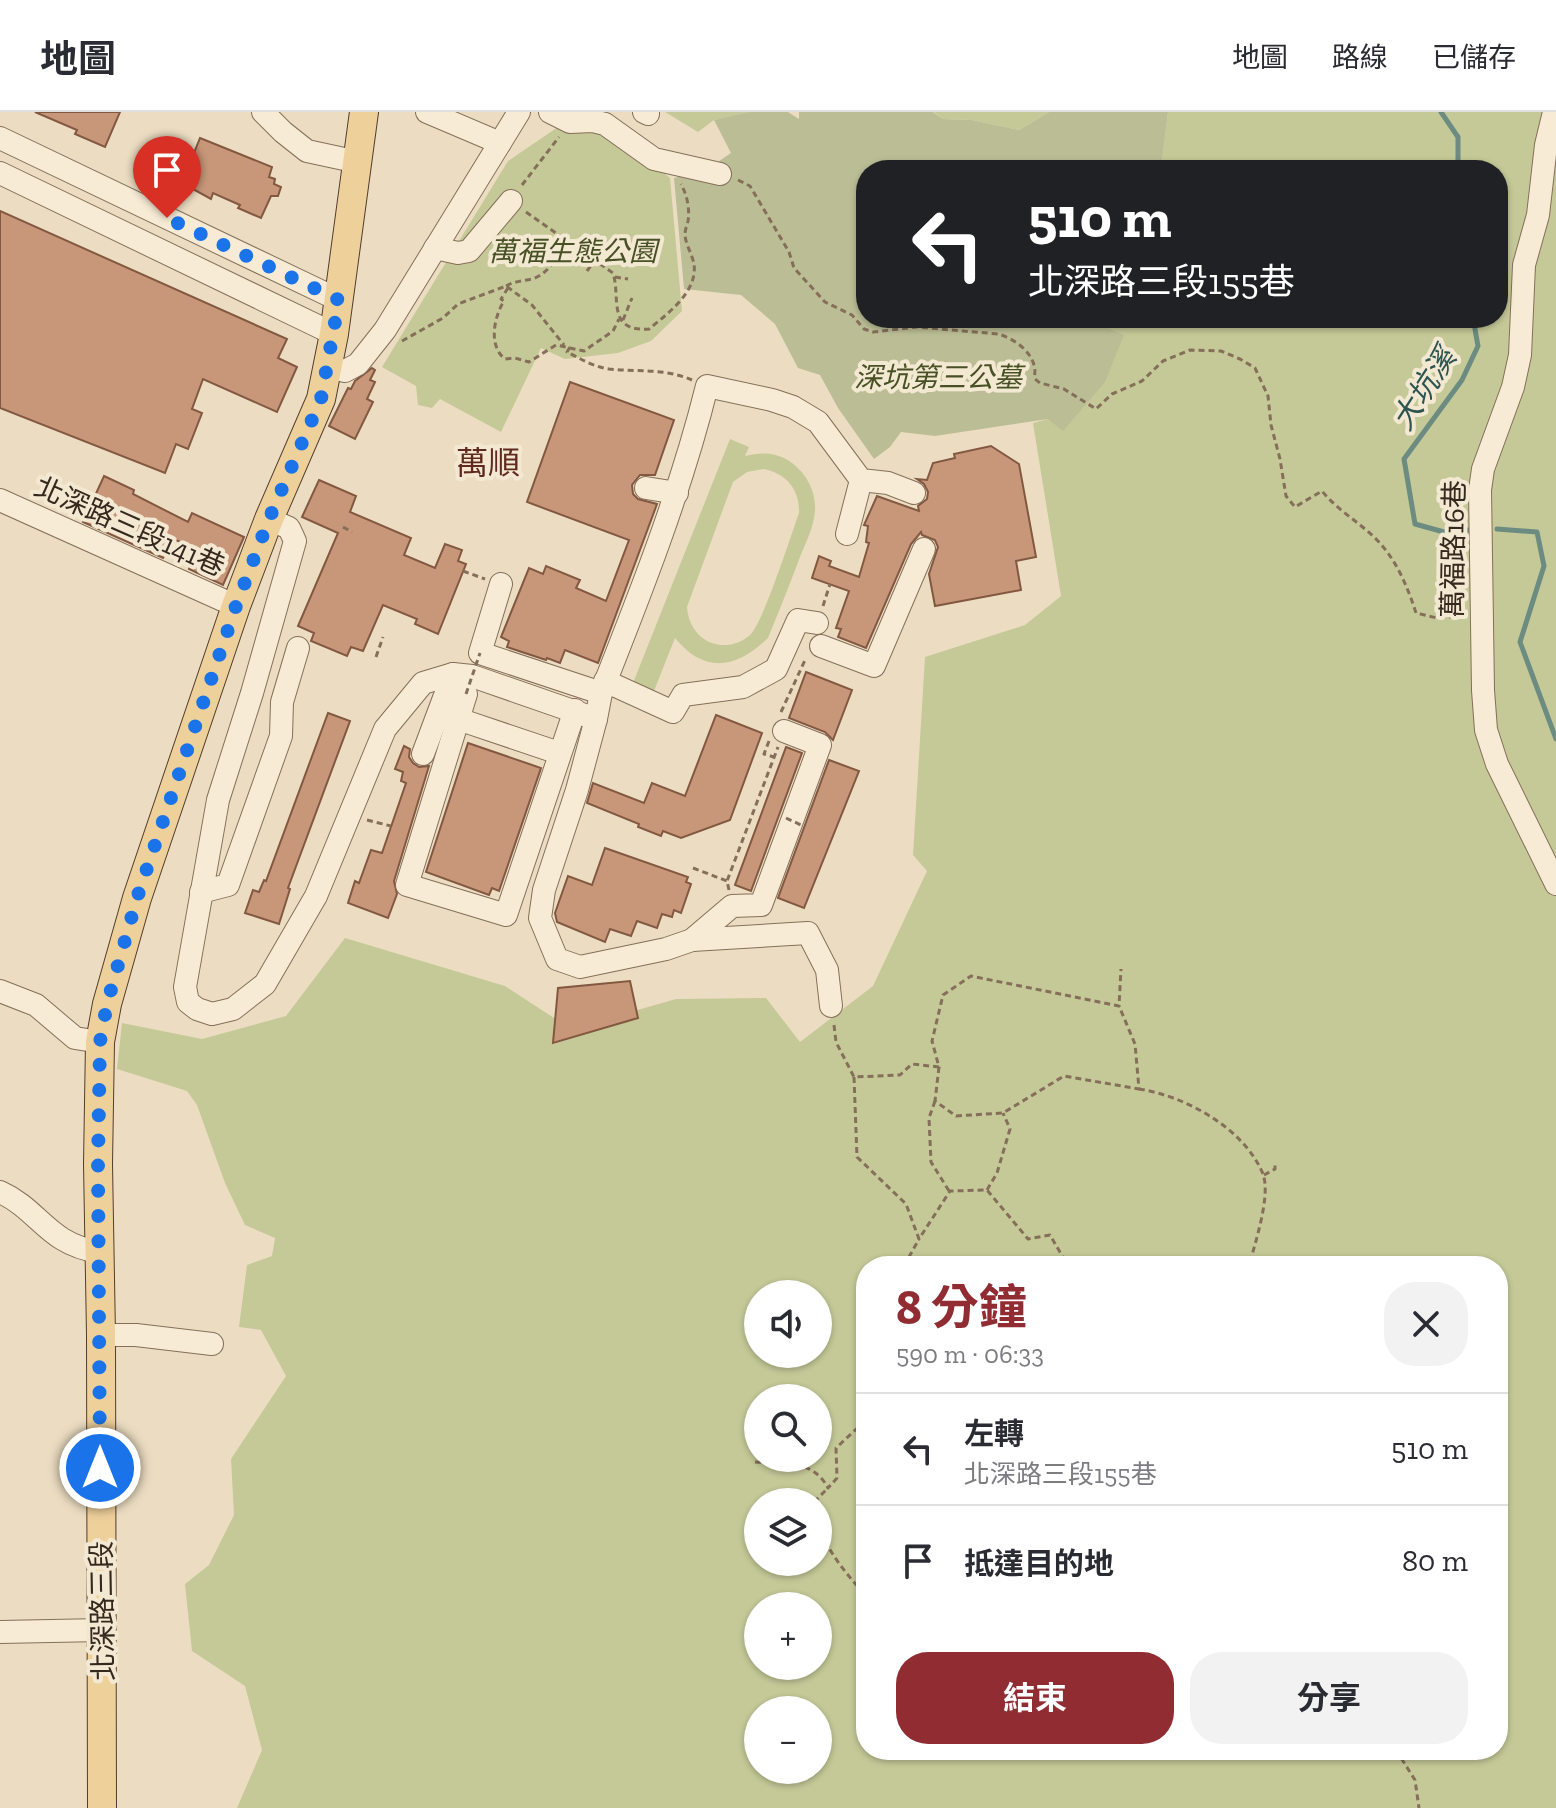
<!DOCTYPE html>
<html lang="zh-TW">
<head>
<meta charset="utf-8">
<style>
	:root { --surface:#fff; --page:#f2f2f3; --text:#2b2b33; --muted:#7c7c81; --line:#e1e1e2; --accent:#912d32 }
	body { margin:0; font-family:"Zilla Slab","Noto Sans TC",serif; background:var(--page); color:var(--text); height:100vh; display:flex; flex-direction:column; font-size:30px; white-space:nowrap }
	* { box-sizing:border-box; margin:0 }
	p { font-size:26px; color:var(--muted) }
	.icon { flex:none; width:44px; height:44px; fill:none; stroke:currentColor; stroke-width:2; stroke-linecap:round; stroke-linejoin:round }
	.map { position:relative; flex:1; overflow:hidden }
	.sheet { position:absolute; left:856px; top:1144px; width:652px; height:504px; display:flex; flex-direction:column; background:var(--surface); border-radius:32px; box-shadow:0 2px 6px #0004 }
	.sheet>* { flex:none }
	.guide { position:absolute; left:856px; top:48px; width:652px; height:168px; border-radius:32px; box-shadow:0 2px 6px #0004; background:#202124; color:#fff; overflow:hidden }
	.fabs { position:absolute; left:744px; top:1168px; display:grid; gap:16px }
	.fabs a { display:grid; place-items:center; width:88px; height:88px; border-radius:50%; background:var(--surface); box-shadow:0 2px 6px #0004; font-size:40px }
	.pin { position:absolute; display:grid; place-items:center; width:68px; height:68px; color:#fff; margin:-82px -34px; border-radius:50% 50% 50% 0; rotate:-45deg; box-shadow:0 0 8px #0007 }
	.pin .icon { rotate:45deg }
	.me { position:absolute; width:88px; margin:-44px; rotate:0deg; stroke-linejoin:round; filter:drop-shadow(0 0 6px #0008) }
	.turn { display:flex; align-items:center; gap:28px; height:168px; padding:0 40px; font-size:36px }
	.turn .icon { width:104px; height:104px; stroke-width:2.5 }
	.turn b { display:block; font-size:56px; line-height:68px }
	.round { display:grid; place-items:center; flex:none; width:84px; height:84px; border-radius:32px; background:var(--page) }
	.head { display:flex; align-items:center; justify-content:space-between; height:136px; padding:0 40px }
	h1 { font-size:48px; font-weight:700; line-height:60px; color:var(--accent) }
	.primary-button { display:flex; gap:16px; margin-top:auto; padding:16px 40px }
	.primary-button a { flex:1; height:92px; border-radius:32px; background:var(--accent); color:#fff; font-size:32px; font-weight:700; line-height:92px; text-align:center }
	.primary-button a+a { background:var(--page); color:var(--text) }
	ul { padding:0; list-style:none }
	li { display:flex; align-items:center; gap:24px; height:112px; padding:0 40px; border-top:2px solid var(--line) }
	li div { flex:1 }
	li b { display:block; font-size:30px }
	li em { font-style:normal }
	header { display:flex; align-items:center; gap:48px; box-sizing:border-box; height:112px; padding:0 40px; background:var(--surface); border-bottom:2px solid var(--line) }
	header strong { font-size:38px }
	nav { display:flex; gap:44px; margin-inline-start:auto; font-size:28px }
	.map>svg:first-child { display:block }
	.green { fill:#c5c997; fill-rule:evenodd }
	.cemetery { fill:#bbbe95 }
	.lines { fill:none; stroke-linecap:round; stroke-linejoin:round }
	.stream { stroke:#6c8c82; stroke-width:5 }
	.building { fill:#c89779; stroke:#835841; stroke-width:2 }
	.minor-casing { stroke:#856f5a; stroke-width:24 }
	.major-casing { stroke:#523d2e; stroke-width:30 }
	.path { stroke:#856f5a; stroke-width:3; stroke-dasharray:6 4; stroke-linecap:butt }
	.minor { stroke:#f7ebd5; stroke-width:22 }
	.major { stroke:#eed09b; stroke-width:28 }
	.path-bridge { stroke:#856f5a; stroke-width:3; stroke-dasharray:6 4; stroke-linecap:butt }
	.route { stroke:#1a73e8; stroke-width:14; stroke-dasharray:0 25.2 }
	.labels { text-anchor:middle; stroke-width:8; stroke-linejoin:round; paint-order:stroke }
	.park-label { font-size:28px; font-style:italic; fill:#485125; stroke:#f3e8d1 }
	.street-label { font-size:28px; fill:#35281e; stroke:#f3e8d1 }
	.water-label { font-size:30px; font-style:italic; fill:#2d5450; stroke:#f3e8d1 }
	.quarter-label { font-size:32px; fill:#602a1f; stroke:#f3e8d1 }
</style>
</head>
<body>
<header>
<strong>地圖</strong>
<nav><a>地圖</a><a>路線</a><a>已儲存</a></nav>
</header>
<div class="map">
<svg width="1556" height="1696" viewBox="0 0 1556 1696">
	<rect width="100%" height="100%" fill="#ecddc2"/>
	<g class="green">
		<polygon points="580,0 623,27 670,66 682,199 651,229 618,241 565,247 541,236 501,320 440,287 432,296 418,293 416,274 382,255 508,49"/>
		<polygon points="665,0 751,0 751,1 714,8 698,20"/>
		<polygon points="934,0 1049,0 1019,18 972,8 943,7"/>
		<path d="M 1168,0 L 1556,0 L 1556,1696 L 237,1696 L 262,1638 L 245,1574 L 192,1539 L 185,1472 L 209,1453 L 234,1403 L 231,1347 L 286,1264 L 261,1218 L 239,1215 L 247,1153 L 272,1144 L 275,1126 L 245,1113 L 225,1071 L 197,993 L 187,979 L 117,957 L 122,911 L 202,927 L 286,904 L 345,826 L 505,874 L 571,917 L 676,887 L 766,886 L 800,930 L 873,874 L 927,759 L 913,743 L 925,545 L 1025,513 L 1061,484 L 1033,311 L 1048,307 L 1098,212 L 1099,206 L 1498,206 L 1498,58 L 1161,58 ZM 866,1154 L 1498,1154 L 1498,1638 L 866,1638 ZM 758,1182 L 818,1182 L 818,1242 L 758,1242 ZM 758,1286 L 818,1286 L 818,1346 L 758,1346 ZM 758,1390 L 818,1390 L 818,1450 L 758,1450 ZM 758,1494 L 818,1494 L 818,1554 L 758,1554 ZM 758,1598 L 818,1598 L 818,1658 L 758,1658 Z"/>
		<path d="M 730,327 L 749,335 L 745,344 C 762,340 777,340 792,351 C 807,362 816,380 815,398 C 814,415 806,430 800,445 C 790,472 779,499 768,526 C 737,556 705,563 675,526 L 652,584 L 631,576 ZM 764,357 C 787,362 800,378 799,401 C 791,423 763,511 750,523 C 739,533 723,536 709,530 C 695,523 688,510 687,495 L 733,370 L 747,360 Z"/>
	</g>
	<polygon class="cemetery" points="751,0 788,0 799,7 799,0 933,0 943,7 972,8 1019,18 1049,0 1168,0 1161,58 866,58 866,206 1099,206 1098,212 1124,223 1105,270 1063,319 1048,307 935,324 901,320 890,335 874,347 838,296 820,263 798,256 775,212 741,183 684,177 674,66 706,58 731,41 714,8"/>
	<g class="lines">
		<g class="stream">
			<polyline points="1441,0 1458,25 1458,55 1453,58"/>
			<polyline points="1497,417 1537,420 1544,454 1520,530 1556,627"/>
			<polyline points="1469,418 1444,420 1415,412 1404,347 1462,268 1478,234 1473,206"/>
		</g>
	</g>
	<g class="building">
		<polygon points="35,0 120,0 105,35 75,22 77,18"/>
		<polygon points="200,26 272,55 269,65 275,67 274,72 281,75 278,84 271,84 261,106 238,96 240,93 213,81 211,87 182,71"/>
		<polygon points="0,99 287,227 278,246 297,255 277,300 203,267 192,297 202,301 188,337 176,332 165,361 0,296"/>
		<polygon points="372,256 375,258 370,268 375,270 367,287 373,290 355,327 329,314 348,276 351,277 355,269"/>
		<polygon points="570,270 674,308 655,363 640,363 632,373 633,382 638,387 657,392 598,551 565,538 560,551 547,546 546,548 507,535 509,529 501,525 529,456 543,462 546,454 580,468 576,476 606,489 629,428 527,390"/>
		<polygon points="991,334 1019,352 1036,445 1016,449 1021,478 935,494 929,462 938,435 935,428 922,423 921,420 911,432 866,536 838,525 841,517 836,516 849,479 812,466 819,444 831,449 829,454 859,465 869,431 866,430 868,414 864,413 877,384 919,399 918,394 927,387 928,380 924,372 917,367 927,368 933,351 955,346 954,342"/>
		<polygon points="104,364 134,378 133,382 188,410 192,401 244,425 223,473 189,457 197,438 172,426 163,446 83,410"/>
		<polygon points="319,368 356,384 350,400 411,426 404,443 435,456 445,432 462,438 458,449 466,452 438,522 415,512 417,507 383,493 363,539 351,535 347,544 311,529 314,521 298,514 338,421 302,405"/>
		<polygon points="806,560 852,578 833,628 825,620 789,606"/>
		<polygon points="328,601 350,609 288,776 290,777 279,812 245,801 253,778 259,780 264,768 266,769"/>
		<polygon points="716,603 762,621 730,708 681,726 663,719 661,724 638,715 639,712 587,691 593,671 644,691 652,671 685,684"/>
		<polygon points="468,631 541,656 499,779 492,776 489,783 426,760"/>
		<polygon points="404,634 410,637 409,645 413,651 419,655 429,654 394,769 397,782 388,806 348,791 355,769 359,771 371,738 382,741 406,671 401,669 403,660 395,657"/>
		<polygon points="786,635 802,641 751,779 735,773"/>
		<polygon points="829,648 859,659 804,796 778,786"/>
		<polygon points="605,736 688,765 686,770 691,772 681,801 674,798 672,805 662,802 657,816 637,809 631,824 610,817 605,830 557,810 555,801 568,764 592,773"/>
		<polygon points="630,869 638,906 553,931 558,876"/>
	</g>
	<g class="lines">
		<defs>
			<g id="minor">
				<polyline points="263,0 283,20 307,39 358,50"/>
				<polyline points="427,0 500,31"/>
				<polyline points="550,0 570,10 593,9 605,12 654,47 720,62"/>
				<polyline points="644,0 648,2"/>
				<polyline points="1554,0 1546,33 1538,103 1524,153 1520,243 1513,275 1483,357 1480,378 1483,578 1486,618 1497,652 1556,772"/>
				<polyline points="0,26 339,188"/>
				<polyline points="0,61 334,222"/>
				<polyline points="435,136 458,141 469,139 511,89"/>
				<polyline points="329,255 345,259 358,252 385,218 519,0"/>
				<polyline points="646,376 677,381"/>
				<polyline points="0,388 236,494"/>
				<polyline points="269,407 289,416 295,429 252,581 218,688 185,875 188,890 197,897 212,902 233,897 265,872 316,784 385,617 423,571 453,562 472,564 596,607 577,678 544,778 540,806 557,847 580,855 666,837 692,828 732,794 761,793 820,633 784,619"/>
				<polyline points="847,422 861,368"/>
				<polyline points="501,472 480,541 601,581"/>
				<polyline points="821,534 874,554 924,437"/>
				<polyline points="605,569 673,600 683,583 743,575 776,557 798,508 817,511"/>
				<polyline points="466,582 407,773 506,803 575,598"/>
				<polyline points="458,607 559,641"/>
				<path d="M 596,607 L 601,581 C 641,480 681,379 707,274 L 772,288 L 793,295 L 818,310 L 861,368 L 888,371 L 914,381"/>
				<polyline points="423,642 453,562"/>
				<polyline points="201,780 228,773 281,624 282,590 298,536"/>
				<polyline points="692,828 808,821 827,858 831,894"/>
				<polyline points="0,879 36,893 75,926 100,930"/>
				<path d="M 0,1080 C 40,1098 47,1132 99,1140"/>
				<polyline points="101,1223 136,1223 212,1232"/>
				<polyline points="0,1520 102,1518"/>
			</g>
			<polyline id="major" points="102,1696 101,1223 98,1052 100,930 107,892 137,786 236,494 269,407 321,287 334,222 364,0"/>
		</defs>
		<use href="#minor" class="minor-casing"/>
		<use href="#major" class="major-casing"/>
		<g class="path">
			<path d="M 738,68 L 750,74 L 789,140 L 794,156 L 825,190 L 852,203 L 864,217 L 873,220 L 917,215 L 998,222 C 1013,226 1030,238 1034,253 C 1036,258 1034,262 1035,267 L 1040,271 L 1064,277 L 1096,297 L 1112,282 L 1142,269 L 1163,249 L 1190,238 L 1221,239 L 1240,247 L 1255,256 L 1268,284 L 1271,313 L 1280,347 L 1286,384 L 1295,395 L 1322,379 C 1338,399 1361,411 1378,429 C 1397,449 1408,476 1416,501 L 1437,506 L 1464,504"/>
			<polyline points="522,73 559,25"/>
			<path d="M 526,100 L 613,161 C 621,186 606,220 649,217 C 667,202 698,180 694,152 C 692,142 685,131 685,122 C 685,118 687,113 688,109 C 690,97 687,83 681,72"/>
			<polyline points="635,133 647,142 646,156"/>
			<polyline points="587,159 595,148"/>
			<polyline points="615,165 628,167"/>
			<path d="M 506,174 C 515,169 522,169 532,167 C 549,162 558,143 568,130"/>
			<path d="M 508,176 L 501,187 L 504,189 C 494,205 488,234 505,247 L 515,246 L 529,250 L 556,233 L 584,239 L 613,219 L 619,207"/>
			<polyline points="896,206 899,216"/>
			<polyline points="623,208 632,186"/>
			<polyline points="402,229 443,206 458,192 506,174 532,193 564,233"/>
			<path d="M 570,235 L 567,240 C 581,247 594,255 609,257 C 638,260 664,256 692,268"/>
			<polyline points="343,415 352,420"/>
			<polyline points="463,459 485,467"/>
			<polyline points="823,494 830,472"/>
			<polyline points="376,545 383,525"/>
			<polyline points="781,600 806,546"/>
			<polyline points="769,629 764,642 774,645"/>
			<polyline points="367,708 391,714"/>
			<polyline points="693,756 727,769"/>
			<polyline points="729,778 727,769 778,635"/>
			<polyline points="834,913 836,930 854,965 900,963 912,952 939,955 932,929 943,883 971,864 1119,894 1121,857"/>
			<polyline points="939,955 935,989 956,1004 1003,1001 1064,964 1139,977 1135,932 1119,894"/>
			<polyline points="854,965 857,1045 906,1092 919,1127 950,1079 987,1078 1028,1127 1050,1123 1068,1154"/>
			<path d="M 1139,977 C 1185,984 1244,1016 1263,1062 C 1271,1084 1255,1131 1249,1154"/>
			<polyline points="935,989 929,1006 931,1050 949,1079"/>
			<polyline points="1264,1063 1275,1057 1275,1053"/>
			<polyline points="987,1078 997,1061 1010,1017 1003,1001"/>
			<polyline points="904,1154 919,1127"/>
			<polyline points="1221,1154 1242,1154"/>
			<path d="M 755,1350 C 783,1352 813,1347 828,1376 L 837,1366 L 836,1336 L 866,1308"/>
			<polyline points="814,1390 828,1376"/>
			<path d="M 818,1410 C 824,1435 848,1465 866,1483"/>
			<polyline points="1396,1638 1415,1668 1419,1696"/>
		</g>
		<use href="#minor" class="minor"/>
		<use href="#major" class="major"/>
		<g class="path-bridge">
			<polyline points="466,582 480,541"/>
			<polyline points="786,706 801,713"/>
		</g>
	</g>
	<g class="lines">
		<polyline class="route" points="100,1356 98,1052 100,930 107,892 137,786 236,494 269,407 321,287 339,188 167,106"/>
	</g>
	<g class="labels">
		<g class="park-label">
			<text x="573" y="149">萬福生態公園</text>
			<text x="938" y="275">深坑第三公墓</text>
		</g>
		<g class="street-label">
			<text transform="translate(130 414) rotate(24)" y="10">北深路三段141巷</text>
			<text transform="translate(1453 437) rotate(-89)" y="10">萬福路16巷</text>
			<text transform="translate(102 1499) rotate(-91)" y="10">北深路三段</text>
		</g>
		<g class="water-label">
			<text transform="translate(1424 277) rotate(-57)" y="10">大坑溪</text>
		</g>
		<g class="quarter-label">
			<text x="488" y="362">萬順</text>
		</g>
	</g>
</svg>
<div class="fabs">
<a><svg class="icon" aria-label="sound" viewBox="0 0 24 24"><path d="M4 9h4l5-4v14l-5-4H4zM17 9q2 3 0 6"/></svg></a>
<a><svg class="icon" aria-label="search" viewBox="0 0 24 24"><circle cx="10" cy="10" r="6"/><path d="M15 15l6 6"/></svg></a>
<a><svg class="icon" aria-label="layers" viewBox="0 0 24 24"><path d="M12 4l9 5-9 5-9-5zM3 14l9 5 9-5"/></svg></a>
<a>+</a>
<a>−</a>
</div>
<div class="pin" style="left:167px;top:106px;background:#d93025"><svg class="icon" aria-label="arrive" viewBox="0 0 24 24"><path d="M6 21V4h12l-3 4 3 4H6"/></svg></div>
<svg class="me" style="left:100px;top:1356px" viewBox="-20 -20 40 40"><circle r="17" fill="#1a73e8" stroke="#fff" stroke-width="3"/><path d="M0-11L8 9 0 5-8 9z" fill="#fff"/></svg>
<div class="guide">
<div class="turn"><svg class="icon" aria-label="left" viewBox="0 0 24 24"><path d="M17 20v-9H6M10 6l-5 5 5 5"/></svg><div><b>510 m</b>北深路三段155巷</div></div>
</div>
<section class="sheet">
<div class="head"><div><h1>8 分鐘</h1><p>590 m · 06:33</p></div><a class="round"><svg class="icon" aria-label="close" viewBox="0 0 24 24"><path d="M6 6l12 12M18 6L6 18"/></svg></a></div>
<ul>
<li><svg class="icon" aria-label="left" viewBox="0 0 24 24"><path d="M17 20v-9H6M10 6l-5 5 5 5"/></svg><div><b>左轉</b><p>北深路三段155巷</p></div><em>510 m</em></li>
<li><svg class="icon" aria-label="arrive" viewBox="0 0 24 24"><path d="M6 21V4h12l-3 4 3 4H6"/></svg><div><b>抵達目的地</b></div><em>80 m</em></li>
</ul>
<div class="primary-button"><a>結束</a><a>分享</a></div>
</section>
</div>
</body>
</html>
